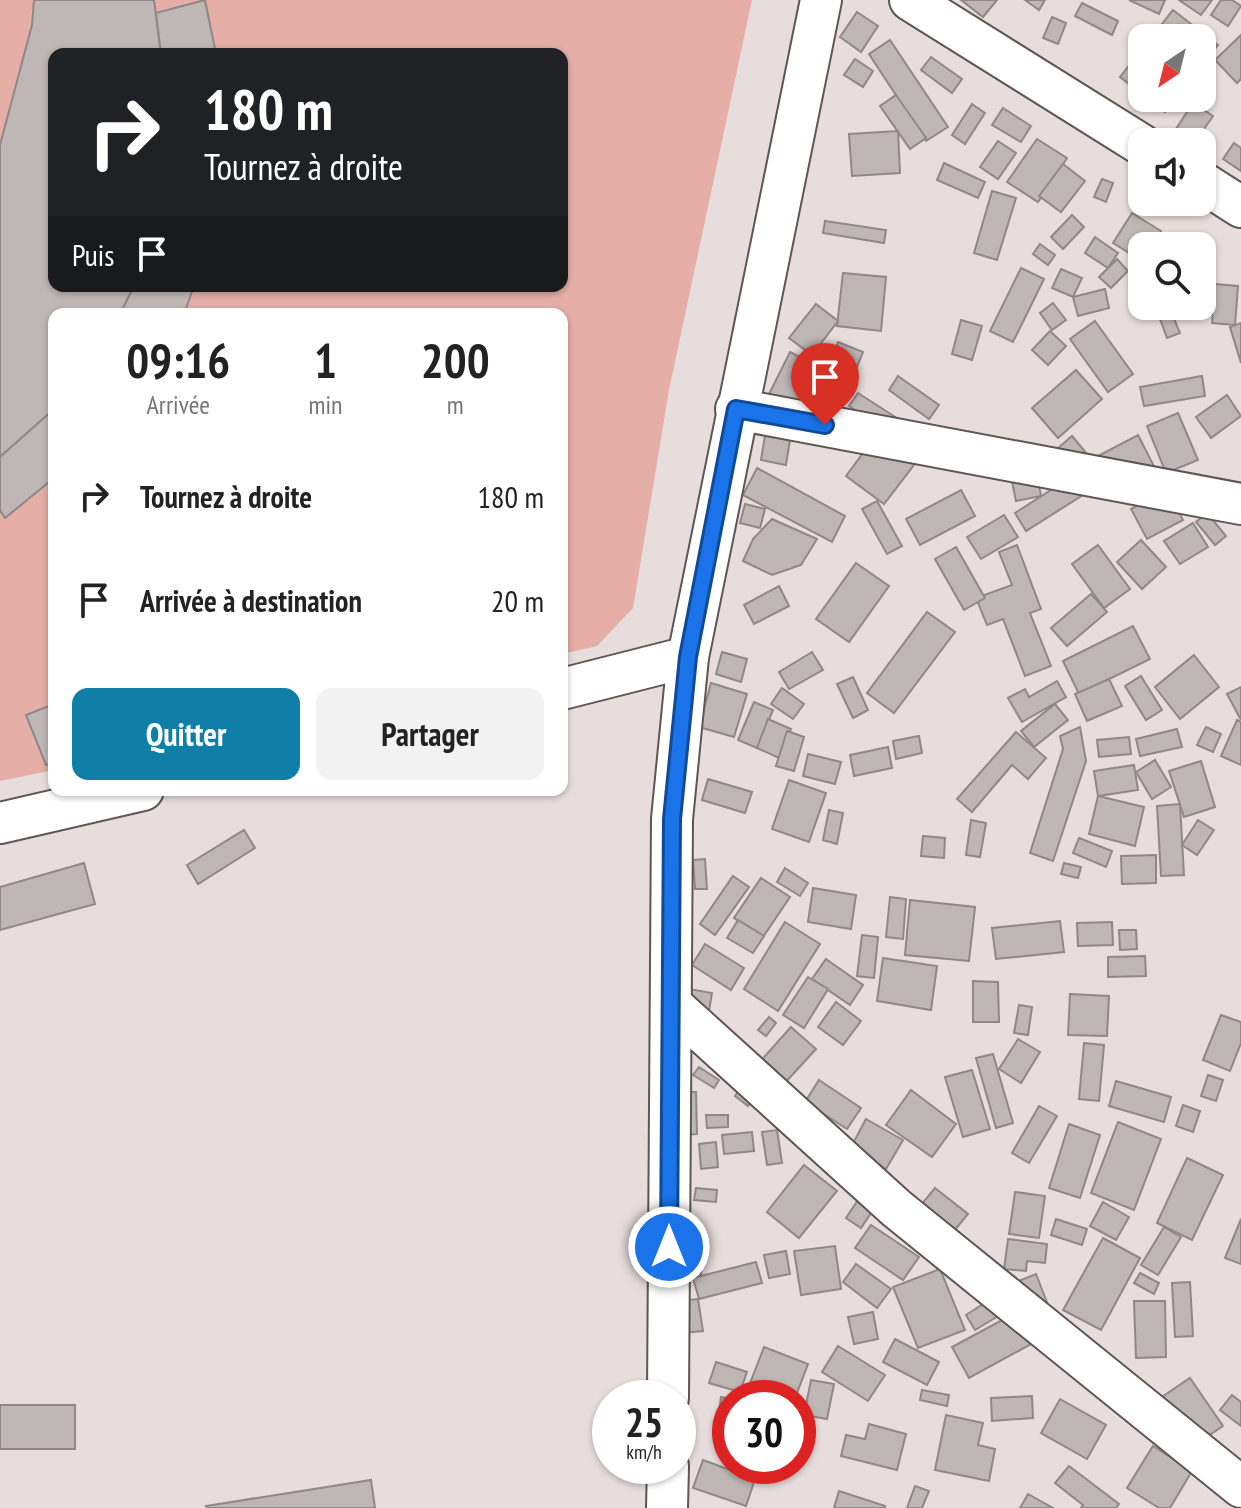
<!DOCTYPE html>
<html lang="fr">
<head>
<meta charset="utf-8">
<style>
	:root { --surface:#fff; --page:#f2f2f2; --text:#222; --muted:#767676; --accent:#107fa7 }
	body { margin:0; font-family:"PT Sans Narrow",sans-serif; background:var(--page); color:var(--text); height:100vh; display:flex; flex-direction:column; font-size:30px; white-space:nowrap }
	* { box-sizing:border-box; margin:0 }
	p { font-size:26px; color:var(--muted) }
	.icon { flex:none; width:44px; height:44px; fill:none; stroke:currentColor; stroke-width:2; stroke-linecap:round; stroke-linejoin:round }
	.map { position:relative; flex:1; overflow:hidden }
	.sheet { position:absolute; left:48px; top:308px; width:520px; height:488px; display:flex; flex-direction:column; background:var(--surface); border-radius:16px; box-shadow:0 2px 6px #0004 }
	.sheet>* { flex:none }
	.banner { position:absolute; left:48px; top:48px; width:520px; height:244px; border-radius:16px; box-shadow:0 2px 6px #0004; background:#202124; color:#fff; overflow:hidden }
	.needle { width:52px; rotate:215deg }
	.tools { position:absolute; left:1128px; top:24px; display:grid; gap:16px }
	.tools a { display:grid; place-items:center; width:88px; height:88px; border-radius:16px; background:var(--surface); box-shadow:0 2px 6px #0004; font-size:40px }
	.speed { position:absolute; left:592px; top:1380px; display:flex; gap:16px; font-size:40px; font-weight:700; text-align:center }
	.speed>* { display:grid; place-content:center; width:104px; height:104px; border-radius:50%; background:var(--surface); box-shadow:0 2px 6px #0004; line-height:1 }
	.speed small { font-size:20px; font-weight:400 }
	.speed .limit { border:12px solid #d22; background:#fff; color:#111 }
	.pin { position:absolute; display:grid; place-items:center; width:68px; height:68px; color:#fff; margin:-82px -34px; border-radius:50% 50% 50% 0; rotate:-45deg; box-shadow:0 0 8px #0007 }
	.pin .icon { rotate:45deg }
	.me { position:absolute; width:88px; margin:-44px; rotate:0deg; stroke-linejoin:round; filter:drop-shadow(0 0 6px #0008) }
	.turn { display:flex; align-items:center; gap:28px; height:168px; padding:0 24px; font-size:36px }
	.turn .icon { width:104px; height:104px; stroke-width:2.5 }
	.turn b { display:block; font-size:56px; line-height:68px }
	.then { display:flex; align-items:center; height:76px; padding:0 24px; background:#0003; gap:16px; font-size:30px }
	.eta { display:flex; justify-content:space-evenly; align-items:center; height:136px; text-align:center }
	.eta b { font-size:48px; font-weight:600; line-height:56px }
	.primary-button { display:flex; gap:16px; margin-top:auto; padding:16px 24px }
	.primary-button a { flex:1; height:92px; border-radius:16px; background:var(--accent); color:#fff; font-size:32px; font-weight:600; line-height:92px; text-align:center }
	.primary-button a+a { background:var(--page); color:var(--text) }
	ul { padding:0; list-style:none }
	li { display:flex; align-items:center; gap:24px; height:104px; padding:0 24px }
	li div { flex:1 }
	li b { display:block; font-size:30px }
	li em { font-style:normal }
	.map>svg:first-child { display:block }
	.green { fill:#e5aea7; fill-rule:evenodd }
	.building { fill:#bfb7b6; stroke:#908887; stroke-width:2 }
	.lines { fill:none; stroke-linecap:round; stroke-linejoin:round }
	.minor-casing { stroke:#5e5655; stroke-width:44 }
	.minor { stroke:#fff; stroke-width:40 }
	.route-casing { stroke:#114b97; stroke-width:20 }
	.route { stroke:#1a73e8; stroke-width:14 }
</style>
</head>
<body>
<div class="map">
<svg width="1241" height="1508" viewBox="0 0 1241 1508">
	<rect width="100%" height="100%" fill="#e6dddc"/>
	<path class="green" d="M 0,0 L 752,0 L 669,390 L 633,608 L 597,646 L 562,654 L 562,314 L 54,314 L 54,770 L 0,781 ZM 54,54 L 562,54 L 562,286 L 54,286 Z"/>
	<g class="building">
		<polygon points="34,0 154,0 161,54 54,54 54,286 134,286 120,314 54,314 54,409 0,457 0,145 32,25"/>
		<polygon points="205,0 216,54 161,54 156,13"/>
		<polygon points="961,0 997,0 983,17"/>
		<polygon points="1025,0 1045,0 1039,10"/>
		<polygon points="1129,0 1165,0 1159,14"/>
		<polygon points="1179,0 1212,0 1201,15"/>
		<polygon points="1221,0 1232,0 1241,6 1228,26 1211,15"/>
		<polygon points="1082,3 1118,21 1112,35 1075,16"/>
		<polygon points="1173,10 1218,45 1202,65 1202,38 1151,38"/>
		<polygon points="857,12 878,26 861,52 840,37"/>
		<polygon points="1052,17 1066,23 1058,44 1043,38"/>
		<polygon points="1241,35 1241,79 1237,83 1215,60"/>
		<polygon points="890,40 948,127 926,141 869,54"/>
		<polygon points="1142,49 1142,94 1120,77"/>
		<polygon points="931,57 962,79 952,93 921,70"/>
		<polygon points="855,59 873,71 863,87 844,75"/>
		<polygon points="896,95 926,138 910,149 880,106"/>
		<polygon points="1147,98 1176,98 1165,112"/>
		<polygon points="1193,103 1213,116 1195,142 1190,142 1174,132"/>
		<polygon points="972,104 985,113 965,144 952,135"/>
		<polygon points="1003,108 1031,126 1021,142 992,125"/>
		<polygon points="898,131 900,173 852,176 849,134"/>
		<polygon points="1037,139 1067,158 1038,202 1007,182"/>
		<polygon points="998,141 1016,153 998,179 980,167"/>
		<polygon points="1234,143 1241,148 1241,171 1223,159"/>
		<polygon points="944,163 985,182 978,198 937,180"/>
		<polygon points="1063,164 1085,181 1061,212 1039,196"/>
		<polygon points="1102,179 1113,183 1106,202 1094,197"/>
		<polygon points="992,191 1016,198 997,260 974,253"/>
		<polygon points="1132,213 1161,231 1152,246 1142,246 1142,261 1113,243"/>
		<polygon points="1072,215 1084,227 1063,249 1051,237"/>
		<polygon points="825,221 886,230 884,243 823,233"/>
		<polygon points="1095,237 1118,253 1108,268 1085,253"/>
		<polygon points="1040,244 1055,255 1048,265 1033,254"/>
		<polygon points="1117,259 1128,271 1111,288 1099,277"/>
		<polygon points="1021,268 1044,279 1013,342 990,331"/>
		<polygon points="1061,269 1082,278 1073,297 1052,288"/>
		<polygon points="843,273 886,277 881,331 837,326"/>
		<polygon points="1215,284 1238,286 1235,325 1212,323"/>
		<polygon points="134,286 194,286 184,314 120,314"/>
		<polygon points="1105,289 1109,308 1078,316 1073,297"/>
		<polygon points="1053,303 1066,320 1052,330 1040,313"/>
		<polygon points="816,304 838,321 812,355 789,338"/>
		<polygon points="1172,314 1180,333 1167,338 1160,319"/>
		<polygon points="961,320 982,326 972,360 952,354"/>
		<polygon points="1095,321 1133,374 1108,392 1070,339"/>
		<polygon points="1241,323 1241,363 1230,327"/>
		<polygon points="1050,331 1066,346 1048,365 1032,350"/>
		<polygon points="838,342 863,352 857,367 832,356"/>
		<polygon points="790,352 843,379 822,421 769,394"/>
		<polygon points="1076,370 1102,399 1058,438 1032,408"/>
		<polygon points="898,376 939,405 929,419 889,390"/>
		<polygon points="1202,376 1205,396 1144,406 1140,387"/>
		<polygon points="858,393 917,431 909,444 849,406"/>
		<polygon points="1227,395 1241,416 1211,438 1196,417"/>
		<polygon points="54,409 54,478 5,518 0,510 0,457"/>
		<polygon points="1178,413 1198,460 1166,473 1147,426"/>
		<polygon points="767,423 792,427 786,465 761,460"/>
		<polygon points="1138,435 1161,480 1121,501 1098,456"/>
		<polygon points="1072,436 1087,454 1073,466 1058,448"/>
		<polygon points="875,437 914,465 884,504 846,476"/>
		<polygon points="1034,457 1041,496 1016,501 1008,462"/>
		<polygon points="1090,465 1102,483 1026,531 1015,513"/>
		<polygon points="757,468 845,516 832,542 743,495"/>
		<polygon points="961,490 975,516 920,545 906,519"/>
		<polygon points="1167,490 1183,520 1147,539 1131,509"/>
		<polygon points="877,501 902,546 887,554 862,509"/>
		<polygon points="745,504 765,509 760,528 740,523"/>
		<polygon points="1207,513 1226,536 1215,545 1196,522"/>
		<polygon points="1004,515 1018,537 981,559 967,537"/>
		<polygon points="772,519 817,539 801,565 772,575 743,561 753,539"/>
		<polygon points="1193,523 1208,547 1180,564 1164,541"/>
		<polygon points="1141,540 1166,567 1142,589 1117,562"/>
		<polygon points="1017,545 1041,609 1030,613 1051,666 1025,676 1003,619 987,625 976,598 1012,585 999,552"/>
		<polygon points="1098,545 1130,589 1104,608 1072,564"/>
		<polygon points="956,547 985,598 964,610 935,559"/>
		<polygon points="856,563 889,586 849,642 816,619"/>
		<polygon points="779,586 789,606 754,624 744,605"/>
		<polygon points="1091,594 1107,612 1067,646 1051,628"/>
		<polygon points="927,612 955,632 894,713 867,693"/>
		<polygon points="1133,626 1150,659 1079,694 1063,661"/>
		<polygon points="722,652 747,659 741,682 716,674"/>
		<polygon points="812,652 823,670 789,689 779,672"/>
		<polygon points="1194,655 1219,687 1180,719 1155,687"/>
		<polygon points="1141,676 1162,710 1146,720 1125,686"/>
		<polygon points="853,677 868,710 853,718 837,684"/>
		<polygon points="1109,679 1122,706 1087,721 1075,694"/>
		<polygon points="1057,681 1066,697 1022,722 1008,698 1025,689 1029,697"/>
		<polygon points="711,683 747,694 734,737 699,727"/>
		<polygon points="1241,687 1241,720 1227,694"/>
		<polygon points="782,688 804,704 793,719 771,704"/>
		<polygon points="754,702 773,710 757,748 738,740"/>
		<polygon points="54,704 54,762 46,765 26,715"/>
		<polygon points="1055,704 1068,720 1034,747 1021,731"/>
		<polygon points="768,719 791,729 779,758 757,748"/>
		<polygon points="1237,720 1241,722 1241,765 1221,756"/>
		<polygon points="1080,727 1086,761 1053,861 1030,853 1063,749 1060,736"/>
		<polygon points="1206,727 1221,734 1213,752 1197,745"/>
		<polygon points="1177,729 1182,747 1140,756 1136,739"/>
		<polygon points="787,731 804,737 794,771 776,766"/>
		<polygon points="1016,732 1046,758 1028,779 1012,765 972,812 957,799"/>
		<polygon points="919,736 922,753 896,759 893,741"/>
		<polygon points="1129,737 1131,754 1099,757 1097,740"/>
		<polygon points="888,747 892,768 854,776 850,755"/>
		<polygon points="808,754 841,762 835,784 803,776"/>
		<polygon points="1155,760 1171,787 1152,799 1136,772"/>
		<polygon points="1201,761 1215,807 1184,817 1169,771"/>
		<polygon points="1134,765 1138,790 1098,796 1094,771"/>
		<polygon points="708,779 752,792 745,813 702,800"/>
		<polygon points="789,780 826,793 809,842 772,829"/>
		<polygon points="1098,796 1144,807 1135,846 1089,834"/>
		<polygon points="1180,804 1184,875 1161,876 1157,806"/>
		<polygon points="829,810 843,813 837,844 823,840"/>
		<polygon points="971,820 986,823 980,857 966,855"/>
		<polygon points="1198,820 1214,830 1197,855 1182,845"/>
		<polygon points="244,830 255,848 198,884 187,865"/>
		<polygon points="923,836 945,838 944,858 921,856"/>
		<polygon points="1079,838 1112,851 1106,867 1073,853"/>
		<polygon points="1156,855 1156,883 1122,884 1121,856"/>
		<polygon points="705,859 707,889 695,889 693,860"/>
		<polygon points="84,863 95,904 0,930 0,887"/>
		<polygon points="1064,863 1081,867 1078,878 1061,874"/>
		<polygon points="785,868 808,883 800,896 777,882"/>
		<polygon points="733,876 749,887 715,935 700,924"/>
		<polygon points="761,878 790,897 763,937 734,918"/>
		<polygon points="813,888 856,895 851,929 808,922"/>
		<polygon points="890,897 906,899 903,939 886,937"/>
		<polygon points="910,900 975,907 969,961 905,955"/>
		<polygon points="738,920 764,936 753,953 727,938"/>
		<polygon points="1060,921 1064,952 996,959 992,928"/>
		<polygon points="785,922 820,944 778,1011 744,989"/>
		<polygon points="1112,922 1113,945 1078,946 1077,923"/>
		<polygon points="1119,930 1136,930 1137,949 1120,950"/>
		<polygon points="862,935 878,937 874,978 857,976"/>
		<polygon points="705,944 744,968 731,990 692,965"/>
		<polygon points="1145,956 1146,976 1108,977 1108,957"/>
		<polygon points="883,958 937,966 931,1010 877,1001"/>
		<polygon points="826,959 863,985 850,1005 812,979"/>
		<polygon points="808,977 828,989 804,1028 783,1015"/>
		<polygon points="973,981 998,982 999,1022 973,1022"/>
		<polygon points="689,989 712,993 706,1029 683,1025"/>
		<polygon points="1070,994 1109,996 1107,1036 1068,1035"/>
		<polygon points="836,1002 861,1021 843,1045 818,1027"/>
		<polygon points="1019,1005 1032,1007 1028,1035 1014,1033"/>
		<polygon points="1221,1015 1241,1022 1241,1043 1230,1071 1203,1060"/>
		<polygon points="769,1017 776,1023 766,1036 758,1030"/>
		<polygon points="791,1027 816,1049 773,1096 749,1074"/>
		<polygon points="1018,1039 1040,1052 1021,1083 999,1069"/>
		<polygon points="1084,1043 1104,1045 1099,1101 1079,1099"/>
		<polygon points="993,1054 1013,1123 996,1128 976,1058"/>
		<polygon points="699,1067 719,1080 714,1088 693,1075"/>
		<polygon points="972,1070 990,1129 963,1137 945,1077"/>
		<polygon points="1208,1075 1223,1080 1216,1101 1201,1096"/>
		<polygon points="819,1080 861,1108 847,1129 805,1102"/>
		<polygon points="1116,1081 1171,1097 1164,1122 1109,1106"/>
		<polygon points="745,1082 758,1092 748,1106 735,1096"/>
		<polygon points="911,1090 956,1124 932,1157 886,1125"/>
		<polygon points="676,1092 696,1092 697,1134 677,1135"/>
		<polygon points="1183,1105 1200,1111 1193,1132 1176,1126"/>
		<polygon points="1039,1106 1057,1116 1029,1163 1012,1153"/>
		<polygon points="706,1115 728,1115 728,1127 707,1128"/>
		<polygon points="866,1119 903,1140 886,1169 850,1149"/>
		<polygon points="1118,1122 1161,1139 1134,1210 1091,1193"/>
		<polygon points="1069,1124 1100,1135 1080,1198 1049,1188"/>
		<polygon points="777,1130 782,1163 767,1165 762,1132"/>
		<polygon points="752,1132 754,1151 724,1154 722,1135"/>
		<polygon points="716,1142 718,1167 701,1169 699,1144"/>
		<polygon points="1187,1158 1223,1175 1192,1240 1157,1223"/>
		<polygon points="804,1165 837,1191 799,1238 767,1212"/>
		<polygon points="874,1176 889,1186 861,1228 846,1218"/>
		<polygon points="696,1188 717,1190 716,1202 694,1200"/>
		<polygon points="935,1188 968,1214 954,1231 921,1205"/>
		<polygon points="1015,1192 1045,1196 1039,1238 1009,1234"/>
		<polygon points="1103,1202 1129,1217 1116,1240 1090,1226"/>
		<polygon points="1056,1219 1087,1229 1082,1245 1051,1235"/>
		<polygon points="1241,1219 1241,1264 1225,1258"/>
		<polygon points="871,1225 919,1257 903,1280 855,1248"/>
		<polygon points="680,1226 703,1227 701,1276 678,1275"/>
		<polygon points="1164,1227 1181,1237 1158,1275 1141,1265"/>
		<polygon points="1103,1238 1140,1258 1101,1330 1063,1310"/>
		<polygon points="1008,1239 1047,1244 1045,1263 1027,1261 1026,1271 1004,1269"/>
		<polygon points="835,1246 841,1289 801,1295 794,1251"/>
		<polygon points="786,1251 790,1274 769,1278 764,1255"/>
		<polygon points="756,1262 762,1283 699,1299 693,1278"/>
		<polygon points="856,1264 891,1289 877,1308 843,1282"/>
		<polygon points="940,1269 965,1330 918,1348 893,1287"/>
		<polygon points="1140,1273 1159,1283 1154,1294 1134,1283"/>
		<polygon points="1036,1274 1050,1310 1009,1285"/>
		<polygon points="1190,1282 1193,1336 1175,1337 1172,1283"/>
		<polygon points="698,1299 703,1331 683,1333 678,1301"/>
		<polygon points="991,1299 1000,1315 975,1330 966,1315"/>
		<polygon points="1134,1301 1165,1301 1166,1357 1136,1358"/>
		<polygon points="873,1312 878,1339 854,1344 848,1317"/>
		<polygon points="1017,1312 1033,1343 969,1378 952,1347"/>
		<polygon points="895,1339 939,1362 927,1385 883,1362"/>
		<polygon points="838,1346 885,1375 868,1401 822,1372"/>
		<polygon points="764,1347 808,1364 795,1398 781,1398 749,1386"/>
		<polygon points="716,1362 747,1372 740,1392 709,1383"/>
		<polygon points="1190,1378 1223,1426 1180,1455 1147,1407"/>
		<polygon points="811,1380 834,1384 827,1419 804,1415"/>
		<polygon points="922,1390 949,1395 947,1406 920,1400"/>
		<polygon points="1232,1395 1241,1402 1241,1426 1220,1410"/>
		<polygon points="1032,1396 1033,1418 992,1421 991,1398"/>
		<polygon points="721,1397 730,1399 730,1436 716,1434"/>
		<polygon points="1060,1399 1106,1425 1087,1459 1041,1433"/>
		<rect x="0" y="1405" width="75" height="44"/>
		<polygon points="946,1415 983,1423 978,1445 995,1449 989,1481 935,1470"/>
		<polygon points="869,1424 906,1434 897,1470 841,1456 846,1435 865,1439"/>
		<polygon points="1153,1446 1192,1471 1170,1508 1159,1508 1127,1488"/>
		<polygon points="703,1460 755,1479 746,1506 693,1488"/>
		<polygon points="1069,1466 1119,1504 1116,1508 1081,1508 1083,1505 1055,1483"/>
		<polygon points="371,1480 375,1508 207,1508 206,1506"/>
		<polygon points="915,1486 929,1491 922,1508 907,1508"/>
		<polygon points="839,1491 885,1506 885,1508 834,1508"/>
		<polygon points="1028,1494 1053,1508 1020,1508"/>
	</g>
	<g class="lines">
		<defs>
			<g id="minor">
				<polyline points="910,0 1142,145"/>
				<polyline points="1202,182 1241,207"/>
				<polyline points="736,409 1241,504"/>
				<polyline points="562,689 688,657"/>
				<polyline points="0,823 143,790"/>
				<polyline points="671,1004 896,1208 1241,1487"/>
				<polyline points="668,1398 672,819 688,657 821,0"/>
				<polyline points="667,1508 668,1466"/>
			</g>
		</defs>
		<use href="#minor" class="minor-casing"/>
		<use href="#minor" class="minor"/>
	</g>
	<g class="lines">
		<defs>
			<polyline id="route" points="669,1247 672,819 688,657 736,409 825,425"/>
		</defs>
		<use href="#route" class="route-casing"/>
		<use href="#route" class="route"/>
	</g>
</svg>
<div class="tools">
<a><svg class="needle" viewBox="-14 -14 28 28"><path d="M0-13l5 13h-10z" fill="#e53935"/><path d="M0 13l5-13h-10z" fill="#767676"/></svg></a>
<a><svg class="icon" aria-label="sound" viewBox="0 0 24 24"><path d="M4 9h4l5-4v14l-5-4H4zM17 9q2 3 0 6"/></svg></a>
<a><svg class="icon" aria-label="search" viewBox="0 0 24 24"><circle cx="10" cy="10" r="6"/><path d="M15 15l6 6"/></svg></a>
</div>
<div class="speed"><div>25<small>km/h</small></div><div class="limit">30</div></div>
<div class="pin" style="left:825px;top:425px;background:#d93025"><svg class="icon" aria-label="arrive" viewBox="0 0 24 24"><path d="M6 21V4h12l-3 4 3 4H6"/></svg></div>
<svg class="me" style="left:669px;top:1247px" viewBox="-20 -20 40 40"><circle r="17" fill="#1a73e8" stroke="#fff" stroke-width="3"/><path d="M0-11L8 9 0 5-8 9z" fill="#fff"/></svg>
<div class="banner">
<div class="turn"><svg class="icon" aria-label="right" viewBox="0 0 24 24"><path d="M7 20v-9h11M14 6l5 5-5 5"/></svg><div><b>180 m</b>Tournez à droite</div></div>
<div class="then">Puis<svg class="icon" aria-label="arrive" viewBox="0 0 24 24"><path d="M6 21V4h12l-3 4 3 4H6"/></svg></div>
</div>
<section class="sheet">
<div class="eta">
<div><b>09:16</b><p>Arrivée</p></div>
<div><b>1</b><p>min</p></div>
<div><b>200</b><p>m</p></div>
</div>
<ul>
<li><svg class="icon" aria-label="right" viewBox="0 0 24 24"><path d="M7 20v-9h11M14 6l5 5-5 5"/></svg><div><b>Tournez à droite</b></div><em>180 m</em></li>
<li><svg class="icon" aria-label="arrive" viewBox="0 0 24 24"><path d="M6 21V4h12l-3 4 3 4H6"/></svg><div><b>Arrivée à destination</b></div><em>20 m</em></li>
</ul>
<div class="primary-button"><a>Quitter</a><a>Partager</a></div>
</section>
</div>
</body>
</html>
